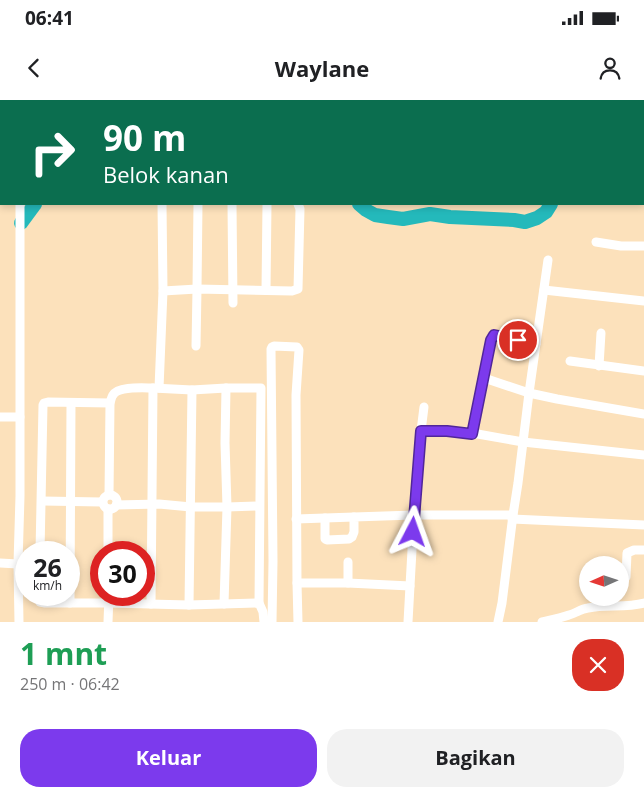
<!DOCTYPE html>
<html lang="id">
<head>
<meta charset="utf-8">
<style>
	:root { --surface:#fff; --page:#f2f2f2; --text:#202124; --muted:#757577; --accent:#7c3aed }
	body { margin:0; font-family:"Open Sans",sans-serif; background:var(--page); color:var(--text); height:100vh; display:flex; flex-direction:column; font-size:19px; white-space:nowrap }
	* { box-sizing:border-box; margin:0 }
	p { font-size:16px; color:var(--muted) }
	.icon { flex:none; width:28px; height:28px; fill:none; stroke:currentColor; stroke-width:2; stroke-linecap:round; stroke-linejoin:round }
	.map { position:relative; height:522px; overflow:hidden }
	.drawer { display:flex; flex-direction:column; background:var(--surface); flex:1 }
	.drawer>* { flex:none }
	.top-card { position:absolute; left:0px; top:0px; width:645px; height:105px; box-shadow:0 2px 8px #0003; background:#0b6e4f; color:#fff; overflow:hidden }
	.needle { width:32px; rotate:267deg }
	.controls { position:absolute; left:579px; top:456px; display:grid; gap:10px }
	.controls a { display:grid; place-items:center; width:50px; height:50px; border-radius:50%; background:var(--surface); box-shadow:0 2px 8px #0003; font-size:25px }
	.speed { position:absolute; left:15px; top:441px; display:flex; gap:10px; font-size:25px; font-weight:700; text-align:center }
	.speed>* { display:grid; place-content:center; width:65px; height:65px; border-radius:50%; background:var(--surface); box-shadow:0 2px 8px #0003; line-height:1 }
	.speed small { font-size:12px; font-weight:400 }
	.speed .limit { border:8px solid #d22; background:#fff; color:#111 }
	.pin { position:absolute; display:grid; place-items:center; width:42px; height:42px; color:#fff; margin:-21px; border:2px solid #fff; border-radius:50%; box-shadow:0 1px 5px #0007 }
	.me { position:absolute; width:55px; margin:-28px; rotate:4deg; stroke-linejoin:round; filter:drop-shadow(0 0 4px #0008) }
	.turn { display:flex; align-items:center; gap:18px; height:105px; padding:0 20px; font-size:22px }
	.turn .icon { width:65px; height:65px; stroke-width:2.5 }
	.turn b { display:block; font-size:35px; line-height:42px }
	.round { display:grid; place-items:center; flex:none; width:52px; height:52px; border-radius:20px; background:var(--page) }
	.overview { display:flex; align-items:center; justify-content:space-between; height:85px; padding:0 20px }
	h1 { font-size:30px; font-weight:700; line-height:38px; color:#1e9e55 }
	.cta { display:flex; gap:10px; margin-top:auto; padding:10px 20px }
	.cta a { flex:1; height:58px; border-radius:20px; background:var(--accent); color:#fff; font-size:20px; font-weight:700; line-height:58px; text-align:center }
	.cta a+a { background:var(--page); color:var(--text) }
	.status { display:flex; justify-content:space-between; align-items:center; height:35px; padding:0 25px; background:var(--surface); direction:ltr }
	.status svg { height:14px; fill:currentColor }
	header { display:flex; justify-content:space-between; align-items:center; height:65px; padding:0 20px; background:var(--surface); font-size:22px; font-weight:700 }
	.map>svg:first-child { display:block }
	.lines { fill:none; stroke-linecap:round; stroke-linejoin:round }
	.river { stroke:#24b9bb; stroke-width:14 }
	.street { stroke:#fff; stroke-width:9 }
	.route-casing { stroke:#51269a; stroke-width:12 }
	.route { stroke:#7c3aed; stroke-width:9 }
</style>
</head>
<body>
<div class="status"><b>06:41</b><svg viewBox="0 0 49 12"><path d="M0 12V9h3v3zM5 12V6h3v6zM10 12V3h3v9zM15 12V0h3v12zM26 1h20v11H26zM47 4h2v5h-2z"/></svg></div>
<header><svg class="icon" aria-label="back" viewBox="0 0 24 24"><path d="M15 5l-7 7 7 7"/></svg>Waylane<svg class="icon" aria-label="person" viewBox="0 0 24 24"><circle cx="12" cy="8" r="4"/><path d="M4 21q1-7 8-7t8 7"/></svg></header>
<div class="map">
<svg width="644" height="522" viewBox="0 0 644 522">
	<rect width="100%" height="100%" fill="#fce1bb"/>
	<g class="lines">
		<g class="river">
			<polyline points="505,0 507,1"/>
			<polyline points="359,104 366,110 375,115 388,117 403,119 430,114 450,117 514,120 525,122 537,118 546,112 551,104"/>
			<polyline points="21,123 35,104"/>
		</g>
		<g class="street">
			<polyline points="219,0 225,1"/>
			<polyline points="93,1 93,0"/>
			<polyline points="115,1 116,0"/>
			<polyline points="190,1 190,0"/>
			<polyline points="233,1 234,0"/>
			<polyline points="275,1 275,0"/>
			<polyline points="0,9 1,9"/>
			<polyline points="0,81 1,81"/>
			<polyline points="232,104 233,203"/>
			<polyline points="596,142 621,146 644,146"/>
			<polyline points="266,190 267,104"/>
			<polyline points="544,190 644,201"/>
			<polyline points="163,191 197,189 198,104"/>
			<polyline points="196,246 197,189 292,191 298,189 300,109 298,104"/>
			<polyline points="570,261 644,271"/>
			<polyline points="599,266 601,233"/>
			<polyline points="484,278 529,293 557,299 644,314"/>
			<polyline points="153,288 192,290 226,288 261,288 259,503"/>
			<polyline points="159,288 163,191 162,104"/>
			<polyline points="0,317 20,317"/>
			<polyline points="421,331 424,307"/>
			<polyline points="472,333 491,240 494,235 536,244"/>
			<circle cx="110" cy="402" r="7"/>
			<path d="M 109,395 L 110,303 C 110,303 112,296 113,295 C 118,286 143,288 153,288 L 151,504"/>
			<polyline points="42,401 102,402"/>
			<polyline points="116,405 159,404 191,407 227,407 259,406"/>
			<polyline points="108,409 108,452"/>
			<polyline points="325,418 325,439 327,440 349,439 352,437 354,432 354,417 414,415 513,415"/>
			<polyline points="296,419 354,417"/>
			<polyline points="512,419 644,425"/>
			<polyline points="40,452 43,305 44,303 48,302 110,303"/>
			<polyline points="0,463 18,464"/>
			<polyline points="626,477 627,453 634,450 644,450"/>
			<polyline points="297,483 348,483 410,486"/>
			<polyline points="348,483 348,462"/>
			<polyline points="39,495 40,502 45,503 109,503 189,505 259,503 263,512 264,522"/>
			<polyline points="70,503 71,303"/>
			<polyline points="224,504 227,407 225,343 226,288"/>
			<polyline points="189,505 192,290"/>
			<polyline points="19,522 18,464 20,396 20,104"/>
			<polyline points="108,522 109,495"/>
			<polyline points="272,522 273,461 271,249 272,247 274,246 297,247 299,250 296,295 297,483 298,522"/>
			<polyline points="408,522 413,432 421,331 447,331 472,333 523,342 644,355"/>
			<polyline points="498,522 502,503 513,415 518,383 529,293 548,160"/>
			<path d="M 542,522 C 551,520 561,518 569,515 C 576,513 581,509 588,508 C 606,504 626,508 644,503"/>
		</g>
	</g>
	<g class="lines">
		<defs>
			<polyline id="route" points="413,432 421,331 447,331 472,334 491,240 494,235 518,240"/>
		</defs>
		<use href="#route" class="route-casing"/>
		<use href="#route" class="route"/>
	</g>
</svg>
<div class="controls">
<a><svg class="needle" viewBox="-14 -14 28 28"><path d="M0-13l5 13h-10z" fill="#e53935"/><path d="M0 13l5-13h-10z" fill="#757577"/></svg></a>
</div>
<div class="speed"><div>26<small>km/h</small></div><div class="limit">30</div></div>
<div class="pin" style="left:518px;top:240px;background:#d93025"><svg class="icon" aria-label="arrive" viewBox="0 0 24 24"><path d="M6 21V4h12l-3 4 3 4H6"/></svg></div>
<svg class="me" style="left:413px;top:432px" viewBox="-20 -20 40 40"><path d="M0-17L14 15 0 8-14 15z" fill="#7c3aed" stroke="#fff" stroke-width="4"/></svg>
<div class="top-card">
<div class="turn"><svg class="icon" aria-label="right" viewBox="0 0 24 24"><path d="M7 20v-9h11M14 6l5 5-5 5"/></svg><div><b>90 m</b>Belok kanan</div></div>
</div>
</div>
<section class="drawer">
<div class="overview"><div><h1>1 mnt</h1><p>250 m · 06:42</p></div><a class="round" style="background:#d93025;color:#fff"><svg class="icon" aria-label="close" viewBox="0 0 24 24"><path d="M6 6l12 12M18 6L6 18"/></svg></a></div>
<div class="cta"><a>Keluar</a><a>Bagikan</a></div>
</section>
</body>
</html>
